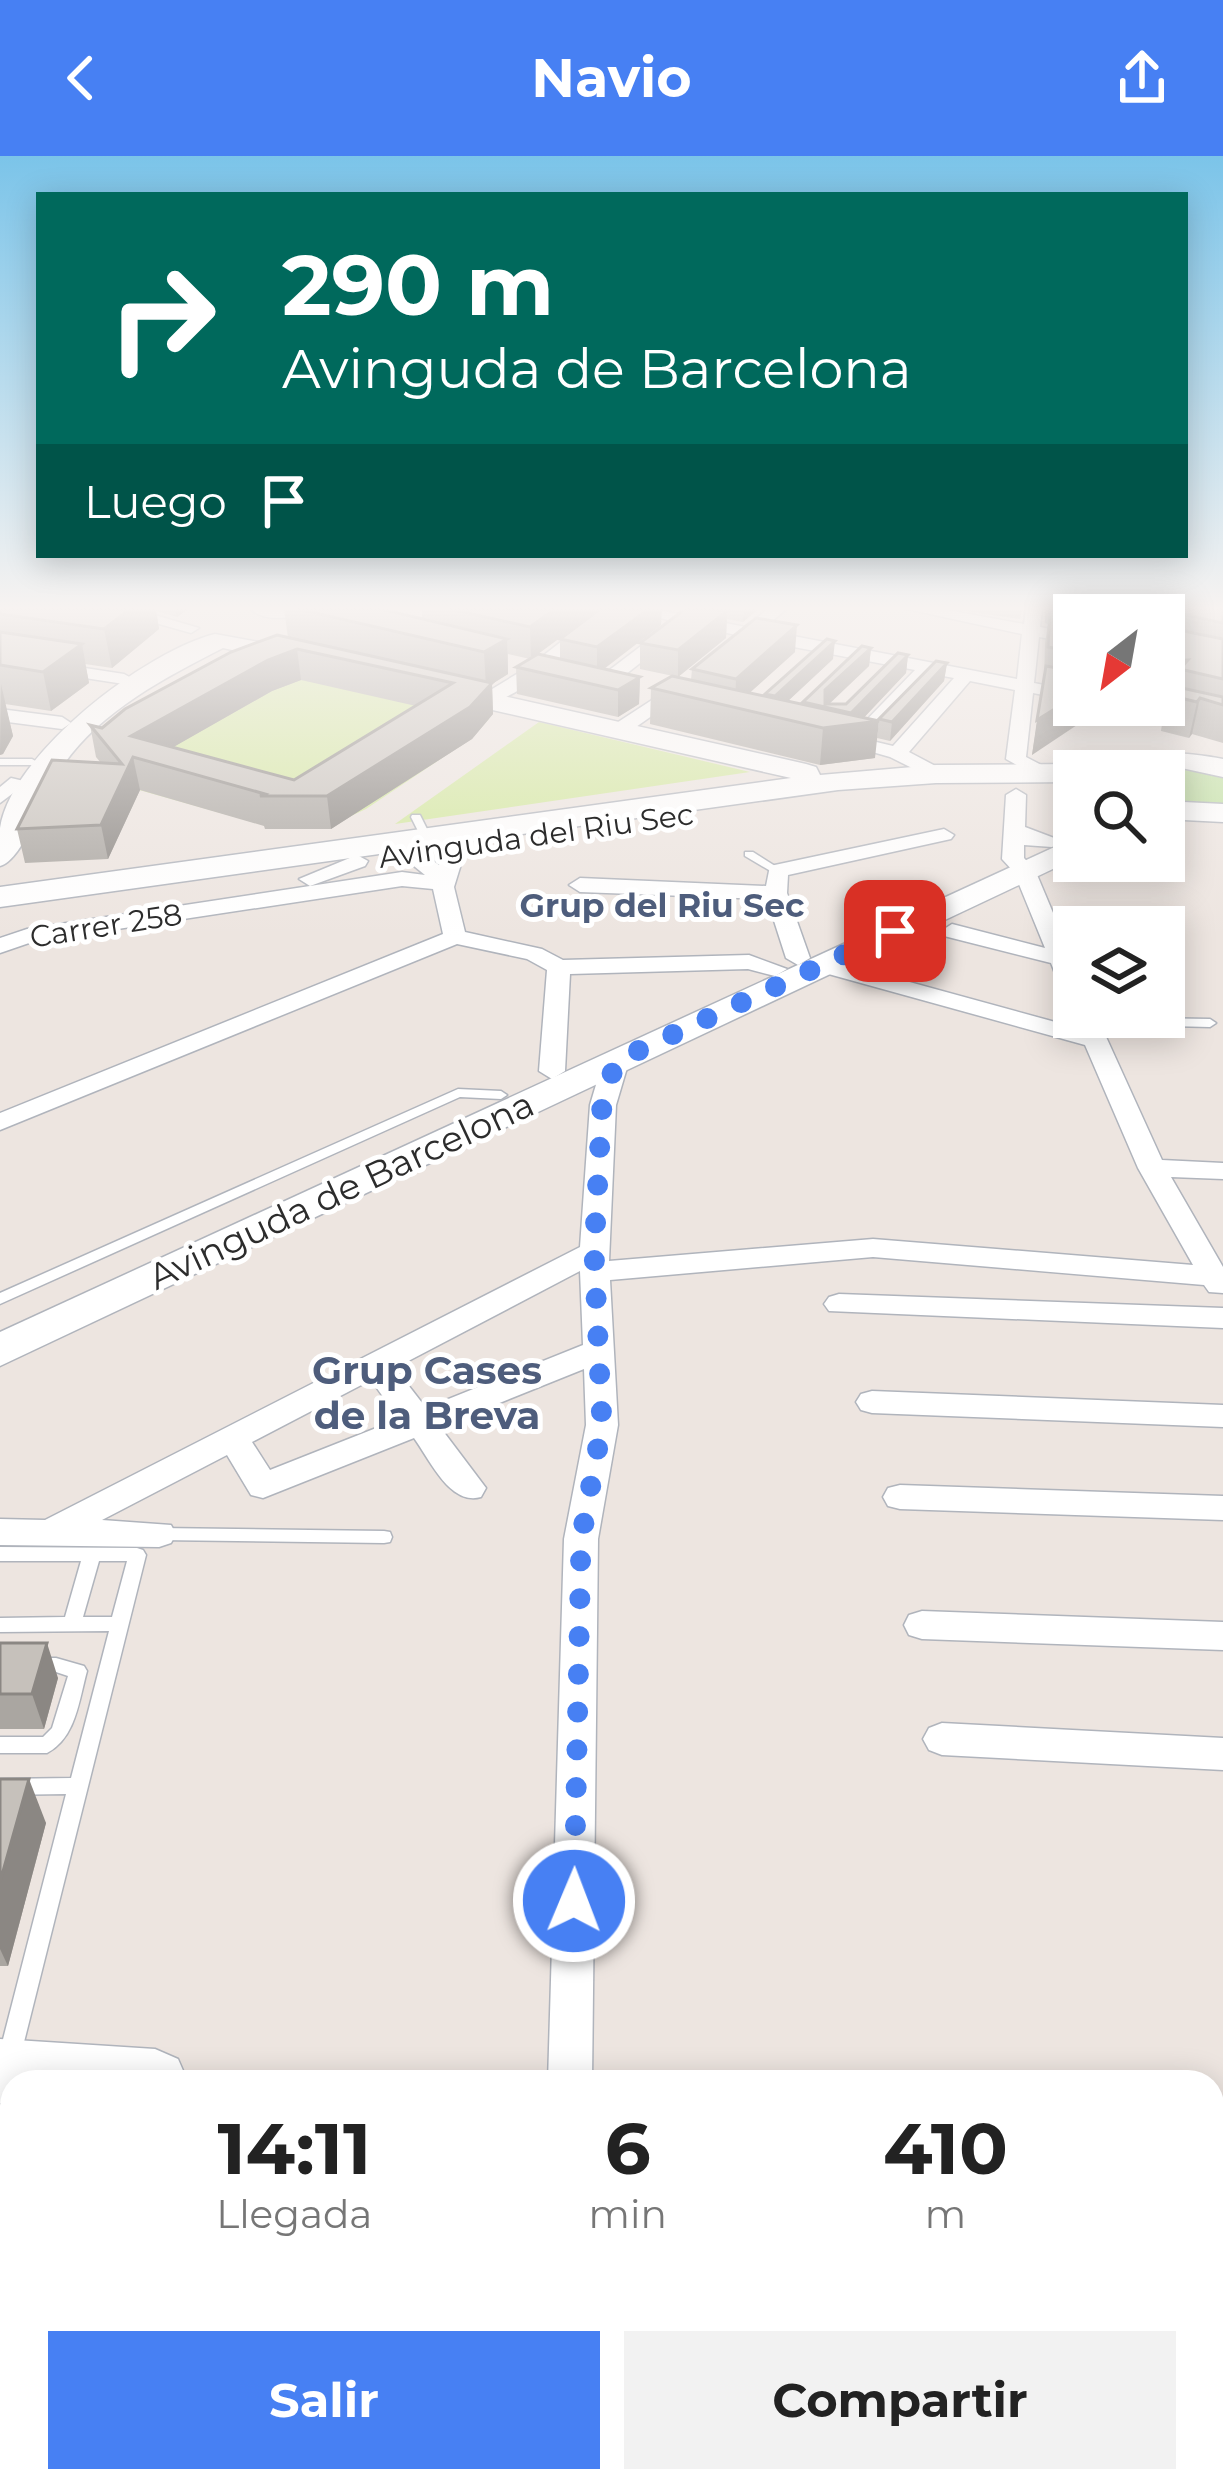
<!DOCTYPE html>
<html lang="es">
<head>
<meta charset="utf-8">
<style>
	:root { --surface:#fff; --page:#f2f2f2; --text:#222; --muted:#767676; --accent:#4780f3 }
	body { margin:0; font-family:Montserrat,sans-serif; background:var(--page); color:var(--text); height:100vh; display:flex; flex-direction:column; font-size:45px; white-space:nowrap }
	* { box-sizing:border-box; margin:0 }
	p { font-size:39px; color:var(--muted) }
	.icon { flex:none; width:66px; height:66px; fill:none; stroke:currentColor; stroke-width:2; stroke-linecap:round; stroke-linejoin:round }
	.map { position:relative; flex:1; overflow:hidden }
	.details { position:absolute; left:0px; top:1914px; width:1224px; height:423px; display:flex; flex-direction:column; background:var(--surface); border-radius:36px 36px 0 0; box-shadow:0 6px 30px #0003 }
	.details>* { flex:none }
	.hud { position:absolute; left:36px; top:36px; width:1152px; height:366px; border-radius:0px; box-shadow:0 6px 30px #0003; background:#00695c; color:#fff; overflow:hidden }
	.needle { width:78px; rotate:211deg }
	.fabs { position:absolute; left:1053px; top:438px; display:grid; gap:24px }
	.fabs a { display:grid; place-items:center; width:132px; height:132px; border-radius:0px; background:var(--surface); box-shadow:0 6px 30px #0003; font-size:60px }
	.pin { position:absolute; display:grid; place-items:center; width:102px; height:102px; color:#fff; margin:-51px; border-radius:24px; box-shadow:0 6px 18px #0006 }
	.me { position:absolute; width:132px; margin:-66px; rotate:1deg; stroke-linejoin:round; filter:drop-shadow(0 0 9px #0008) }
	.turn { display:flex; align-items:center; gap:42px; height:252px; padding:0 48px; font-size:54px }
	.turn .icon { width:156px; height:156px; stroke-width:2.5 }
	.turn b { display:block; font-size:84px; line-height:102px }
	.then { display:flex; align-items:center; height:114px; padding:0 48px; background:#0003; gap:24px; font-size:45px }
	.eta { display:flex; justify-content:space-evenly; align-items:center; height:204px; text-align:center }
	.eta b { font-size:72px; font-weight:700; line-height:84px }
	.primary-button { display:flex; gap:24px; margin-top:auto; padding:24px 48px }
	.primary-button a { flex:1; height:138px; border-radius:0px; background:var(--accent); color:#fff; font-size:48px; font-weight:700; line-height:138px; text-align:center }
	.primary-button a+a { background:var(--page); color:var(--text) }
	header { display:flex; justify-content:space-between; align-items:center; height:156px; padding:0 48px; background:var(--accent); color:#fff; font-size:54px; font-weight:700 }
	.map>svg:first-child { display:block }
	.green { fill:#bfe19f }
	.pitch { fill:#d2e89b }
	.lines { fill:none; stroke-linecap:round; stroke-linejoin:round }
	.lane-casing { stroke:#b0b4bc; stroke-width:3 }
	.street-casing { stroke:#b0b4bc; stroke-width:3 }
	.secondary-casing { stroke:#b0b4bc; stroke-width:3 }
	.lane { fill:#fff; fill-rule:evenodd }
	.street { fill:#fff; fill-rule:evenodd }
	.secondary { fill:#fff; fill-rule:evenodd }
	.wall { fill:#aaa6a1; fill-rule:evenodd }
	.shaded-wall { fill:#8b8783 }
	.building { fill:#c6c1bb; stroke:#8b8783; stroke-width:3; fill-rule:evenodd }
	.route { stroke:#4780f3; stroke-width:21; stroke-dasharray:0 37.8 }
	.labels { text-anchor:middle; stroke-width:10; stroke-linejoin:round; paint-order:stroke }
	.far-street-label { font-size:30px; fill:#2c2c2c; stroke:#fff }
	.far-neighbourhood-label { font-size:33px; font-weight:bold; fill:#4e5d7c; stroke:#fff }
	.street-label { font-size:36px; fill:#2c2c2c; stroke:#fff }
	.neighbourhood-label { font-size:39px; font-weight:bold; fill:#4e5d7c; stroke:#fff }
</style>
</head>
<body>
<header><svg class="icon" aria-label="back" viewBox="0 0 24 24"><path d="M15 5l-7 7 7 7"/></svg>Navio<svg class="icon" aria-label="share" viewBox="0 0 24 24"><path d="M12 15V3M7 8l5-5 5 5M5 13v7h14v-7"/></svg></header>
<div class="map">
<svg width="1223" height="2335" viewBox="0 0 1223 2335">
	<rect width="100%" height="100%" fill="#ede5e0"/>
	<polygon class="green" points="1165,610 1223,621 1223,648 1164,646 1164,615 1149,615"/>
	<g class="pitch">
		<polygon points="278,511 467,545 489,563 472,582 366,653 323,673 277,673 118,628"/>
		<polygon points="539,566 750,616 395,668"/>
	</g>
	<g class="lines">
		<defs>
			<g id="lane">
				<polygon points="0,603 32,603 37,606 32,609 0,609"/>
				<polygon points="412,659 420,659 432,683 431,685 423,685 411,661"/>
				<polygon points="745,696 753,696 783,715 774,717 745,700"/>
				<polygon points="1082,861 1210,863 1216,867 1210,871 1086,868 1080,864"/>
				<polygon points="458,933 501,935 507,939 501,943 460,941 0,1148 0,1137"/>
				<polygon points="159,1372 384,1375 390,1376 392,1381 390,1386 384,1387 159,1384 153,1383 151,1378 153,1373"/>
				<path d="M 0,1391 L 137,1392 L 143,1394 L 146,1399 L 20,1902 L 17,1910 L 9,1913 L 1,1910 L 0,1895 L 66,1638 L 0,1639 L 0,1623 L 71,1622 L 109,1475 L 0,1476 L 0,1462 L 65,1461 L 81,1405 L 0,1405 ZM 99,1405 L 127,1405 L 112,1461 L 83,1461 Z"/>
				<path d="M 0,1502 L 56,1502 L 84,1510 L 87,1515 C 79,1544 76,1582 47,1597 L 0,1597 L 0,1581 L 43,1581 L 52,1572 L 68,1520 L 56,1516 L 0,1516 Z"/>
			</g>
			<g id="street">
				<polygon points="106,453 134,453 199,472 191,477"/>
				<path d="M 619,453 L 653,453 L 746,471 L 768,453 L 786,453 L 762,474 L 1017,523 L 1022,478 L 907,453 L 942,453 L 1024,468 L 1026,453 L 1042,453 L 1040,471 L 1074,477 L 1074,487 L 1039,481 L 1034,527 L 1074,535 L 1074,545 L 1033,537 L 1026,601 L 1049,613 L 1049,621 L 1042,623 L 1006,603 L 1015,534 L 970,525 L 909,596 L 943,614 L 946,618 L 936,624 L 890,601 L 827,583 L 837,577 L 851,580 L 915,514 L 752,483 L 739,490 L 730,485 L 736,479 ZM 932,518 L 954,522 L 893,590 L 868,584 Z"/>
				<polygon points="1141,453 1157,453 1156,459 1140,459"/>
				<path d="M 585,467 L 599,471 C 579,493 507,551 479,549 L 479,541 L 530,510 Z"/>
				<polygon points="666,471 681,475 607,533 595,533 595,525"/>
				<polygon points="0,499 124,518 133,523 124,528 0,509"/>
				<polygon points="678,527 693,531 626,578 612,578 612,570"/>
				<polygon points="1113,549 1152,549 1223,562 1223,574"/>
				<polygon points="0,553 62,561 71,567 62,573 0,565"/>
				<polygon points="11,622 28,626 0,647 0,631"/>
				<polygon points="1016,633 1026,639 1025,671 1062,685 1052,691 1024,689 1024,702 1035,714 1074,807 1074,842 1062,835 1051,807 944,780 941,775 952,768 1045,792 1014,716 1002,703 1006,639"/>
				<polygon points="944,673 954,679 951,683 788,719 787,737 810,802 798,809 786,802 767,743 580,736 569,729 580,722 766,730 770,710"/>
				<polygon points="455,686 466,692 454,731 465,776 542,793 563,804 749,799 787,813 775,820 748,813 570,818 565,915 552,923 539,915 547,814 527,803 457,788 0,974 0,957 443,778 433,733 402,730 32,786 0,797 0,782 27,773 402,716 425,719 404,702 404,694 418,694 439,709 444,692"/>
				<polygon points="357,699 368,705 365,710 310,730 299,723"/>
				<path d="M 822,802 L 1077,872 L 1073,861 L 1074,859 L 1097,861 L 1162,1004 L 1223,1007 L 1223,1023 L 1171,1021 L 1223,1111 L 1223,1137 L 1209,1136 L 1204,1129 L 873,1101 L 610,1124 L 618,1269 L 598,1383 L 592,1926 L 548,1926 L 564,1383 L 586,1269 L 584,1213 L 440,1271 L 486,1332 L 481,1341 C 450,1350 430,1304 414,1282 L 263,1342 L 251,1339 L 227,1299 L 102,1364 L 171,1369 L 176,1378 L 171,1387 L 159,1391 L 0,1389 L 0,1363 L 45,1364 L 580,1091 L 590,949 L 603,905 L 616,897 L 629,905 L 616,949 L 609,1105 L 873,1083 L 1193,1109 L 1138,1012 L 1085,889 L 814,814 L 810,809 ZM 580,1115 L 583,1189 L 426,1252 L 395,1212 ZM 371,1224 L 399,1263 L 270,1314 L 252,1286 Z"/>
				<polygon points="839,1138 1223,1152 1223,1172 829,1155 824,1148 829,1141"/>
				<polygon points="872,1235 1223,1249 1223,1271 872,1257 861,1254 856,1246 861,1238"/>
				<polygon points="900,1329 1223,1340 1223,1364 900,1353 888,1350 883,1341 888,1332"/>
				<polygon points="922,1455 1223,1466 1223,1494 922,1483 909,1479 904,1469 909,1459"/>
				<polygon points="942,1567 1223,1582 1223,1614 942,1599 929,1594 923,1583 929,1572"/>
				<polygon points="12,2006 12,2084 0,2089 0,2011"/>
				<polygon points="595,2325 647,2325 645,2335 593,2335"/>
				<polygon points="877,2325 929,2325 928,2335 876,2335"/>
			</g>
			<g id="secondary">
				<path d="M 251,453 L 305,453 C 294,465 262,465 251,453 Z"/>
				<path d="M 215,478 L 309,495 L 322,503 L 309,511 L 223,492 C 166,521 101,555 64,608 C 47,632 24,704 0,710 C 0,698 0,684 0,672 C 11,598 146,495 215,478 Z"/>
				<path d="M 432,524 L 806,608 L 816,611 L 820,619 L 936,609 L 1074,608 L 1087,614 C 1115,589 1188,596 1223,603 L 1223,621 L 1177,611 L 1074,615 L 1074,626 L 936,627 L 838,634 L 0,751 L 0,731 L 791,622 L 422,538 L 418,532 Z"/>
				<polygon points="1164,645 1223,648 1223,666 1164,663"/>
				<polygon points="1074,682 1074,703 0,1210 0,1176"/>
				<polygon points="0,1883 155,1893 178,1903 188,1926 12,1926 12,1948 0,1947"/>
				<polygon points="1212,2016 1223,2017 1223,2087 1212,2086"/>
			</g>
		</defs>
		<use href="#lane" class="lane-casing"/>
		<use href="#street" class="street-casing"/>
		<use href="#secondary" class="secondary-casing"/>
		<use href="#lane" class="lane"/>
		<use href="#street" class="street"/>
		<use href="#secondary" class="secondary"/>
	</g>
	<g class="wall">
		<polygon points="0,453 188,453 177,461 156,455 159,473 112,512 85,508 89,527 51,555 5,548 13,580 3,598 0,599"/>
		<path d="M 284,453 L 381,453 L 422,463 L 422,453 L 599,453 L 538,498 L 560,503 L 560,483 L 661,469 L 604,513 L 640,521 L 639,548 L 618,561 L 517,538 L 516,511 L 530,503 L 508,498 L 508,518 L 492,528 L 493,558 L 472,583 L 331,673 L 265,673 L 264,670 L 140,634 L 108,703 L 25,707 L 17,673 L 101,607 L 96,601 L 90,569 L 102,572 L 288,482 ZM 301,524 L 416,550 L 294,624 L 173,591 L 272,535 Z"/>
		<polygon points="676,453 758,453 743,466 727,463 726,482 678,521 640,513 640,487 683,454"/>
		<polygon points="951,453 1022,453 1020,463"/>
		<polygon points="1045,453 1135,453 1074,459 1074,549 1032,599 1044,524 1045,487 1048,468 1045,467"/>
		<polygon points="1163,453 1223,453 1223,587 1192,578 1189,582 1161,575 1166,539 1164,539 1165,490"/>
		<polygon points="871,492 869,510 828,548 846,548 908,499 906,517 863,562 875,602 820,609 650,568 651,532 691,524 692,513 795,496 749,537 765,540 765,538 833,503 788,545 803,549 803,546"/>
		<polygon points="947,507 944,525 890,585 877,582 879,563"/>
		<polygon points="0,1487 58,1522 44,1573 0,1573"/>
		<polygon points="0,1623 46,1667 8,1810 0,1810"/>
	</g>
	<g class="shaded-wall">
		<polygon points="130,453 156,453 159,473 112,512 104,473"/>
		<polygon points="175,453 188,453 177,461"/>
		<polygon points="555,453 599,453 531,503 530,471"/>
		<polygon points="649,453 662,453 661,469 597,518 597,491"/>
		<polygon points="744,453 758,453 743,466"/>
		<polygon points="727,455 726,482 678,521 678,494"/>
		<polygon points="797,469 795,496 735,550 736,523"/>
		<polygon points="507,483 508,518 492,528 493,558 472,583 331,673 327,640 486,531 484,496"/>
		<polygon points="835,485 833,503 774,558 775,540"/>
		<polygon points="82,488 89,527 51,555 43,516"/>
		<polygon points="871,492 869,510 824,553 825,534"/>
		<polygon points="297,493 301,524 272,535 149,605 131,580 268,504"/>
		<polygon points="908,499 906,517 858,568 879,565 875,602 820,609 823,572 851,557"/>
		<polygon points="947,507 944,525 890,585 892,566"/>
		<polygon points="640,521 639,548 618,561 618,534"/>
		<polygon points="1,528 13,580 3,598 0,599"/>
		<polygon points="1074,541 1074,549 1107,549 1032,599 1037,564"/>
		<polygon points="1200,542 1192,578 1189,582 1197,546"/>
		<polygon points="133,601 140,634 108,703 101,669"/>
		<polygon points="47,1487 58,1522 44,1573 32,1538"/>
		<polygon points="29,1623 46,1667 8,1810 0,1793 0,1726"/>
	</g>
	<g class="building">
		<polygon points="0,453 130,453 104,473 0,458"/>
		<polygon points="298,453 381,453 507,483 484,496"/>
		<polygon points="450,453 555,453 530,471"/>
		<polygon points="600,453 649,453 597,491 560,483"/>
		<polygon points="685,453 713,453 727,455 678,494 640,487"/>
		<polygon points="1084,453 1135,453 1134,459 1079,459"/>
		<polygon points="1169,453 1223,453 1223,467 1169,455"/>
		<polygon points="1050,454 1078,459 1074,459 1074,496 1048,491"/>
		<polygon points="756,462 797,469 736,523 692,513"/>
		<polygon points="1169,472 1223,483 1223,523 1180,513 1188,504 1169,505"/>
		<polygon points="0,476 82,488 43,516 0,509"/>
		<path d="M 277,479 L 492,527 L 470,551 L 327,640 L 260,640 L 265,638 L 133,601 L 101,669 L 17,673 L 52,604 L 122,608 L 90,569 L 102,572 L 125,553 L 231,496 ZM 297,493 L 453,527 L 294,624 L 131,580 L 268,504 Z"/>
		<polygon points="827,483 835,485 775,540 765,538"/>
		<polygon points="862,490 871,492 825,534 825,548 846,548 898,497 908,499 851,557 803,546"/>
		<polygon points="538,498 640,521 618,534 516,511"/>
		<polygon points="936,505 947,507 892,566 879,563"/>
		<polygon points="1046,510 1074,515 1074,541 1037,564"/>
		<polygon points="672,520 879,565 823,572 651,532"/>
		<polygon points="1168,529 1223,541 1223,549 1200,542 1197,546 1168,539"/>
		<polygon points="0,1487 47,1487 32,1538 0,1538"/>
		<polygon points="0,1623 29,1623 0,1726"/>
	</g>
	<linearGradient id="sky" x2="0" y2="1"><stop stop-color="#7bc4e9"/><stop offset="0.58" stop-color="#f7f3f1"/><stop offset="1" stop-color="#f7f3f1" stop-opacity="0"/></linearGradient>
	<rect width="1223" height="780" fill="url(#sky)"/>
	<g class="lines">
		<polyline class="route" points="574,1745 581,1383 602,1269 594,1096 602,949 616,905 895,775"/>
	</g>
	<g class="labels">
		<g class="far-street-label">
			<text transform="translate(536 680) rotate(-8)" y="10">Avinguda del Riu Sec</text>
			<text transform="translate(106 770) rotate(-9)" y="10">Carrer 258</text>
		</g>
		<g class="far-neighbourhood-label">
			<text x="662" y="761">Grup del Riu Sec</text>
		</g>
		<g class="street-label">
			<text transform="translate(341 1034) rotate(-25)" y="13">Avinguda de Barcelona</text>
		</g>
		<g class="neighbourhood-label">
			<text x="427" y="1228">Grup Cases<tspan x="427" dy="45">de la Breva</tspan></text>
		</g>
	</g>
</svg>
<div class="fabs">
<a><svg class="needle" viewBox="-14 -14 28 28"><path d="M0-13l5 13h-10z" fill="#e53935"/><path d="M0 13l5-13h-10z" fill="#767676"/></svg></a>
<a><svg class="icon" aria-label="search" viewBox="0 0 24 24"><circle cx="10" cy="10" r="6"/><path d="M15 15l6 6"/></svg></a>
<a><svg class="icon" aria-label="layers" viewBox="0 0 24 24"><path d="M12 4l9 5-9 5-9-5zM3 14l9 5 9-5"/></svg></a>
</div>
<div class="pin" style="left:895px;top:775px;background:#d93025"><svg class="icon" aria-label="arrive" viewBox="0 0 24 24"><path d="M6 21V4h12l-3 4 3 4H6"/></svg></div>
<svg class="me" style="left:574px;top:1745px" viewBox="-20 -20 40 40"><circle r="17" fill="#4780f3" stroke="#fff" stroke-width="3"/><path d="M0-11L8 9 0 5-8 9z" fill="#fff"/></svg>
<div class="hud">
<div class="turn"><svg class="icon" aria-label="right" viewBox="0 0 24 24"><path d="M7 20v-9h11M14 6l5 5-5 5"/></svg><div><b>290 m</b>Avinguda de Barcelona</div></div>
<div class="then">Luego<svg class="icon" aria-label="arrive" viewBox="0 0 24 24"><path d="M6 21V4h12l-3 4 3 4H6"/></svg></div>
</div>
<section class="details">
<div class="eta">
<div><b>14:11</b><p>Llegada</p></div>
<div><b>6</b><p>min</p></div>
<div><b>410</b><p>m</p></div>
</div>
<div class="primary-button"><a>Salir</a><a>Compartir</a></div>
</section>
</div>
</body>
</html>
